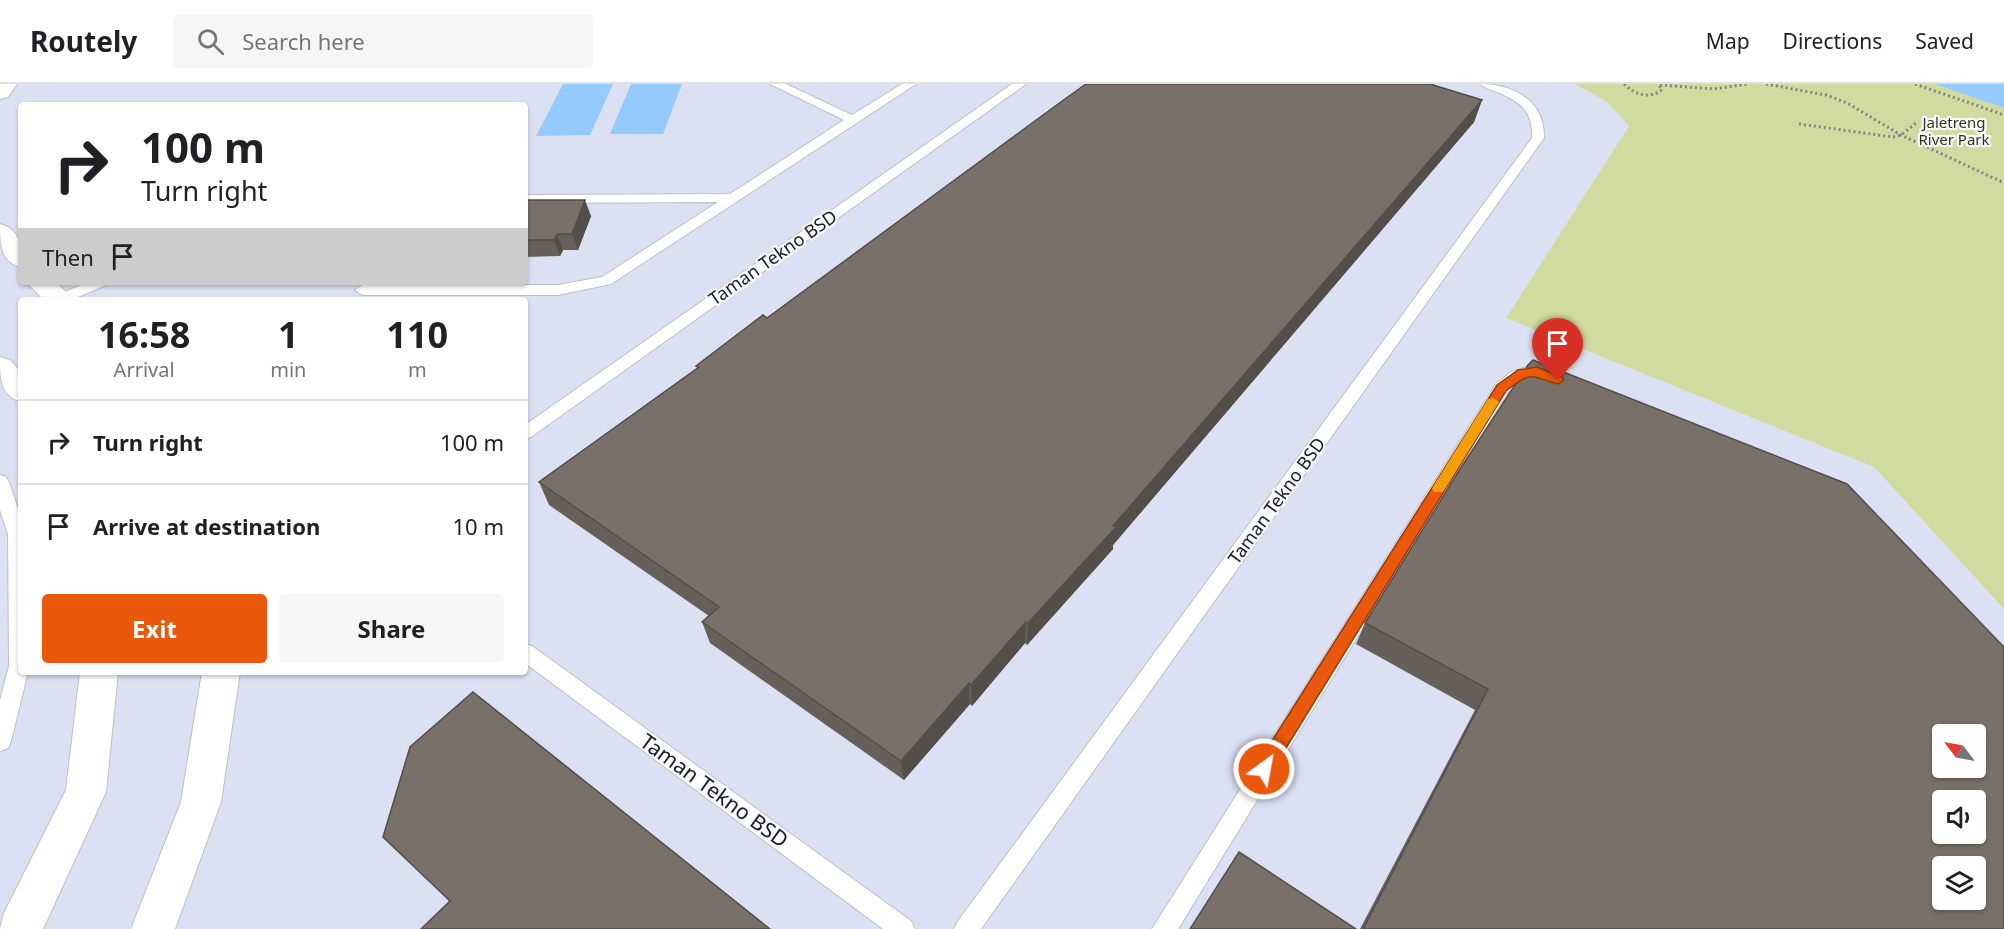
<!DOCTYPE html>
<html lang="en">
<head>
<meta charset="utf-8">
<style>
	:root { --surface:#fff; --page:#f6f6f6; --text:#202124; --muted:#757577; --line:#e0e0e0; --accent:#ea580c }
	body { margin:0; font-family:"Noto Sans",sans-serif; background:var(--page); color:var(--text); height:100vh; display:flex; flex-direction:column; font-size:22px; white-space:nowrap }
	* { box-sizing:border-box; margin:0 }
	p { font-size:20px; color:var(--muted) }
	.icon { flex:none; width:33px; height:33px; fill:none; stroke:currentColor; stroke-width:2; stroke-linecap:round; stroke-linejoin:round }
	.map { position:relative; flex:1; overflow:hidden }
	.panel { position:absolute; left:18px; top:213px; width:510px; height:378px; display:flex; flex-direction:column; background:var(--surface); border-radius:6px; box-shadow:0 2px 4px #0004 }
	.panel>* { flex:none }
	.guide { position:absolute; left:18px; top:18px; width:510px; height:183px; border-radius:6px; box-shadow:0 2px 4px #0004; background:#fff; color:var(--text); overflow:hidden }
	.needle { width:39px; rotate:302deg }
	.controls { position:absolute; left:1932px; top:640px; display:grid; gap:12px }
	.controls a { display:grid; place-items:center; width:54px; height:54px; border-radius:6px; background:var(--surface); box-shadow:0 2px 4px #0004; font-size:30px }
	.pin { position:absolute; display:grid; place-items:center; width:51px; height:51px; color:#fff; margin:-62px -26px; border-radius:50% 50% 50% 0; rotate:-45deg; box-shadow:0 0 6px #0007 }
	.pin .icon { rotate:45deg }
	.me { position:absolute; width:66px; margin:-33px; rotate:32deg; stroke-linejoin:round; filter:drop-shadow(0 0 4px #0008) }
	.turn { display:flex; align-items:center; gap:21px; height:126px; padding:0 24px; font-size:27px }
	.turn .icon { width:78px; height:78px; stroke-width:2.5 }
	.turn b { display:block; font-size:42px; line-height:51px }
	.then { display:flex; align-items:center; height:57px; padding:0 24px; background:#0003; gap:12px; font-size:22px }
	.eta { display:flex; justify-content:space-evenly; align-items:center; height:102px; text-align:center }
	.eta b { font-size:36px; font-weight:700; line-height:42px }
	.button { display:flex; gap:12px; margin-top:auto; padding:12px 24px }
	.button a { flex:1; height:69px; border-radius:6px; background:var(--accent); color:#fff; font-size:24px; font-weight:700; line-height:69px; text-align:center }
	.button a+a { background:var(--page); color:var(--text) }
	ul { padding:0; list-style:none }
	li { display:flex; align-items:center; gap:18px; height:84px; padding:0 24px; border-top:2px solid var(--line) }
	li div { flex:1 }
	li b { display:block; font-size:22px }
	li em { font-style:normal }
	header { display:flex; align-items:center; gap:36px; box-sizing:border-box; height:84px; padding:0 30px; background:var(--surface); border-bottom:2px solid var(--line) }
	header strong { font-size:28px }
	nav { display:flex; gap:33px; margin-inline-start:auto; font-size:21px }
	.search { width:420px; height:54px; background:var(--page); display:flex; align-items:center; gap:15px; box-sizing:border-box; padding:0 21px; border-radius:6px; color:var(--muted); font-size:22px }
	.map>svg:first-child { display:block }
	.built { fill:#dbe1f3; fill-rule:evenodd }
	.green { fill:#d1da9f }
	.water { fill:#94cafe }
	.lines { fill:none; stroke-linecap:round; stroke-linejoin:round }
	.service-casing { stroke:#bcbfca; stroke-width:2 }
	.secondary-casing { stroke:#bcbfca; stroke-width:2 }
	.path { stroke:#81838b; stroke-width:3; stroke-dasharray:2 3; stroke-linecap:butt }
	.service { fill:#fff; fill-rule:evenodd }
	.secondary { fill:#fff; fill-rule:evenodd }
	.wall { fill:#67605a }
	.shaded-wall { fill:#544e4a }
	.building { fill:#787069; stroke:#544e4a; stroke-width:1.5; fill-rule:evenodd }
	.route { fill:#ea580c; stroke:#983908; stroke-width:1.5 }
	.slow { fill:#f59e0b }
	.labels { text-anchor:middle; stroke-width:4.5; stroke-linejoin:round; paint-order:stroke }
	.far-park-label { font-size:15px; fill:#323710; stroke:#f6f9ff }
	.street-label { font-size:18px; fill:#1a1b1f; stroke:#f6f9ff }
	.near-street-label { font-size:21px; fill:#1a1b1f; stroke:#f6f9ff }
</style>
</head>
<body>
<header>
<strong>Routely</strong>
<div class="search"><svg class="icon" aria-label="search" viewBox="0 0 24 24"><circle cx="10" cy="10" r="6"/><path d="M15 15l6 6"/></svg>Search here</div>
<nav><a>Map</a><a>Directions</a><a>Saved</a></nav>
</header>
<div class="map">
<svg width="2004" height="845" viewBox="0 0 2004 845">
	<rect width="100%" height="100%" fill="#e8ebf6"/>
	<path class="built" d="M 0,0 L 1575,0 L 1607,18 L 1629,42 L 1506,234 L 1874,383 L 2004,525 L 2004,845 L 0,845 ZM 21,21 L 525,21 L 525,198 L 21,198 ZM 21,216 L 525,216 L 525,588 L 21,588 ZM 1942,651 L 1976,651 L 1976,684 L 1942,684 ZM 1942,717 L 1976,717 L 1976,750 L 1942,750 ZM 1942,783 L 1976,783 L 1976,816 L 1942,816 Z"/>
	<polygon class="green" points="1575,0 2004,0 2004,525 1874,383 1506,234 1629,42 1607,18"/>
	<g class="water">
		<polygon points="563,0 613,0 590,51 536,52"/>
		<polygon points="631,0 682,0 663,50 610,50"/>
		<polygon points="1935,0 2004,0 2004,24"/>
	</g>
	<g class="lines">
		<defs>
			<g id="service">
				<polygon points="770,0 786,0 852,31 902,0 916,0 611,200 558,211 362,211 355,206 362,201 558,201 602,193 718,118 525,119 525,111 730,110 844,36"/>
				<polygon points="1012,0 1026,0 531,353 525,355 525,341"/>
				<path d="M 1480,0 C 1514,0 1545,17 1544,54 L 981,845 L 954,845 L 958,837 L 1532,54 C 1533,27 1521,18 1497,8 C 1491,6 1485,4 1480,0 Z"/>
				<polygon points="88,198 108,198 106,201 71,216 52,215 55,212"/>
				<polygon points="1527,283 1552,287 1554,291 1552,295 1527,294 1508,308 1178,845 1152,845 1496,300 1511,288"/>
				<polygon points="0,391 6,393 9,398 21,434 21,588 28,588 11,657 8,664 0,667 0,616 9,582 8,450 0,426"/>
				<polygon points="525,560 532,562 911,837 915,845 883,845 525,579"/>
			</g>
			<g id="secondary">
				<polygon points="0,0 17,0 8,13 0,15"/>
				<path d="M 0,140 C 22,146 21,164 21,183 C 0,178 0,159 0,140 Z"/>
				<polygon points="26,198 56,198 74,216 44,216"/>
				<path d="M 0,273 L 10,276 L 21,288 L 21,318 C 0,311 0,295 0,273 Z"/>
				<polygon points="80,588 118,588 106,708 43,845 0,845 4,829 66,706"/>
				<polygon points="202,588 240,588 221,718 175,845 131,845 181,718"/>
			</g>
		</defs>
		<use href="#service" class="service-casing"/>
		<use href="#secondary" class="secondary-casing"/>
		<g class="path">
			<path d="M 1624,0 C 1635,11 1649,15 1662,6 L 1659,1"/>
			<polyline points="1766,0 1826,11 1847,19 1901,51 2004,99"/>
			<polyline points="1915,0 2004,31"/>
			<polyline points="1660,1 1714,5 1749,0"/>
			<polyline points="1799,40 1893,53 1901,51 1916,39"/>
		</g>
		<use href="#service" class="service"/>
		<use href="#secondary" class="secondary"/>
	</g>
	<g class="wall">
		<polygon points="1482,16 1474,38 1113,461 1113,465 1027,561 1025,559 972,622 970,620 904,696 710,559 702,538 709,532 549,421 539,398 697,284 696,282 767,234"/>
		<polygon points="525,116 591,132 578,166 563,166 560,172 525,173"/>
		<polygon points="1365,539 2004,845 1360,845 1475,626 1356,560"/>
	</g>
	<g class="shaded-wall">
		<polygon points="1482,16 1474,38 1113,461 1113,465 1027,561 1028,539"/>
		<polygon points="585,116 591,132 578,166 572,150"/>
		<polygon points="557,150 563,166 560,172 554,156"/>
		<polygon points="1026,538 1025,559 972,622 971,601"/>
		<polygon points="969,599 970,620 904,696 901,677"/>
	</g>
	<g class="building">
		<polygon points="1086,0 1430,0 1482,16 1113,442 1116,443 1028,539 1026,538 971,601 969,599 901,677 702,538 719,523 539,398 699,283 696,282 763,231 767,234 1058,20"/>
		<polygon points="525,116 585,116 572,150 557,150 554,156 525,156"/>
		<path d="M 1533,276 L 1847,400 L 2004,563 L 2004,845 L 1363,845 L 1488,605 L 1365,539 L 1460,385 L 1528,281 ZM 1942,651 L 1976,651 L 1976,684 L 1942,684 ZM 1942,717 L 1976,717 L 1976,750 L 1942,750 ZM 1942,783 L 1976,783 L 1976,816 L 1942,816 Z"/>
		<polygon points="473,608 770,845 421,845 450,817 383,753 410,663"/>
		<polygon points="1239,768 1356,845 1190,845"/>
	</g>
	<path class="route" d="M 1537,283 L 1562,293 L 1564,296 L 1558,300 C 1528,292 1533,286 1506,307 L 1270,690 L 1264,692 L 1258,690 L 1256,685 L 1258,679 L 1497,301 L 1518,286 Z"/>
	<polygon class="slow" points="1493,314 1499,318 1443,408 1434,408 1432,405 1434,401 1488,315"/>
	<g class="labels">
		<g class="far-park-label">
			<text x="1954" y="44">Jaletreng<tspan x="1954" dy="17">River Park</tspan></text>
		</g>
		<g class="street-label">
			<text transform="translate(773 174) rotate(-35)" y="6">Taman Tekno BSD</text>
			<text transform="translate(1277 417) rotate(-54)" y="6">Taman Tekno BSD</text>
		</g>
		<g class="near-street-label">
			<text transform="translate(714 707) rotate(36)" y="7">Taman Tekno BSD</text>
		</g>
	</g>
</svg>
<div class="controls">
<a><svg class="needle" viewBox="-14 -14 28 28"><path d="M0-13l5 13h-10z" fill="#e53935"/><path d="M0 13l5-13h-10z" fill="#757577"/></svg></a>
<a><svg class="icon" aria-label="sound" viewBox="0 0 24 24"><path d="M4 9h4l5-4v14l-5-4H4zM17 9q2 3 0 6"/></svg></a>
<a><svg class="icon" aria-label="layers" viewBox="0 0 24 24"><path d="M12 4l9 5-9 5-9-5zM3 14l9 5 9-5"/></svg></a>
</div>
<div class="pin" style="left:1558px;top:296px;background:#d93025"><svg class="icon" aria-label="arrive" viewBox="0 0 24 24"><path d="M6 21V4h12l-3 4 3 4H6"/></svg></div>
<svg class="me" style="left:1264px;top:685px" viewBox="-20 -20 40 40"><circle r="17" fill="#ea580c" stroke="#fff" stroke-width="3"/><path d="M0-11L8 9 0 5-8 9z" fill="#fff"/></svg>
<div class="guide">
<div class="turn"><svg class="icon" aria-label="right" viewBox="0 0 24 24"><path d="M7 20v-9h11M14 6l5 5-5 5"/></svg><div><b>100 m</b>Turn right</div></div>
<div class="then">Then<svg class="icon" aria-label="arrive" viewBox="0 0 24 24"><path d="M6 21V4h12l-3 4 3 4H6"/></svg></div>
</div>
<section class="panel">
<div class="eta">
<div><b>16:58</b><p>Arrival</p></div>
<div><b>1</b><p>min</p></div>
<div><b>110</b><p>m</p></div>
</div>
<ul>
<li><svg class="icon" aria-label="right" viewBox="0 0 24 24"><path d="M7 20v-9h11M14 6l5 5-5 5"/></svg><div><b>Turn right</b></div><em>100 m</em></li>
<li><svg class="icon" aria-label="arrive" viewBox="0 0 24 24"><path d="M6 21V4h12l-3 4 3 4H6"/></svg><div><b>Arrive at destination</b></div><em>10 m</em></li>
</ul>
<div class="button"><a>Exit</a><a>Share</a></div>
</section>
</div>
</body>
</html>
